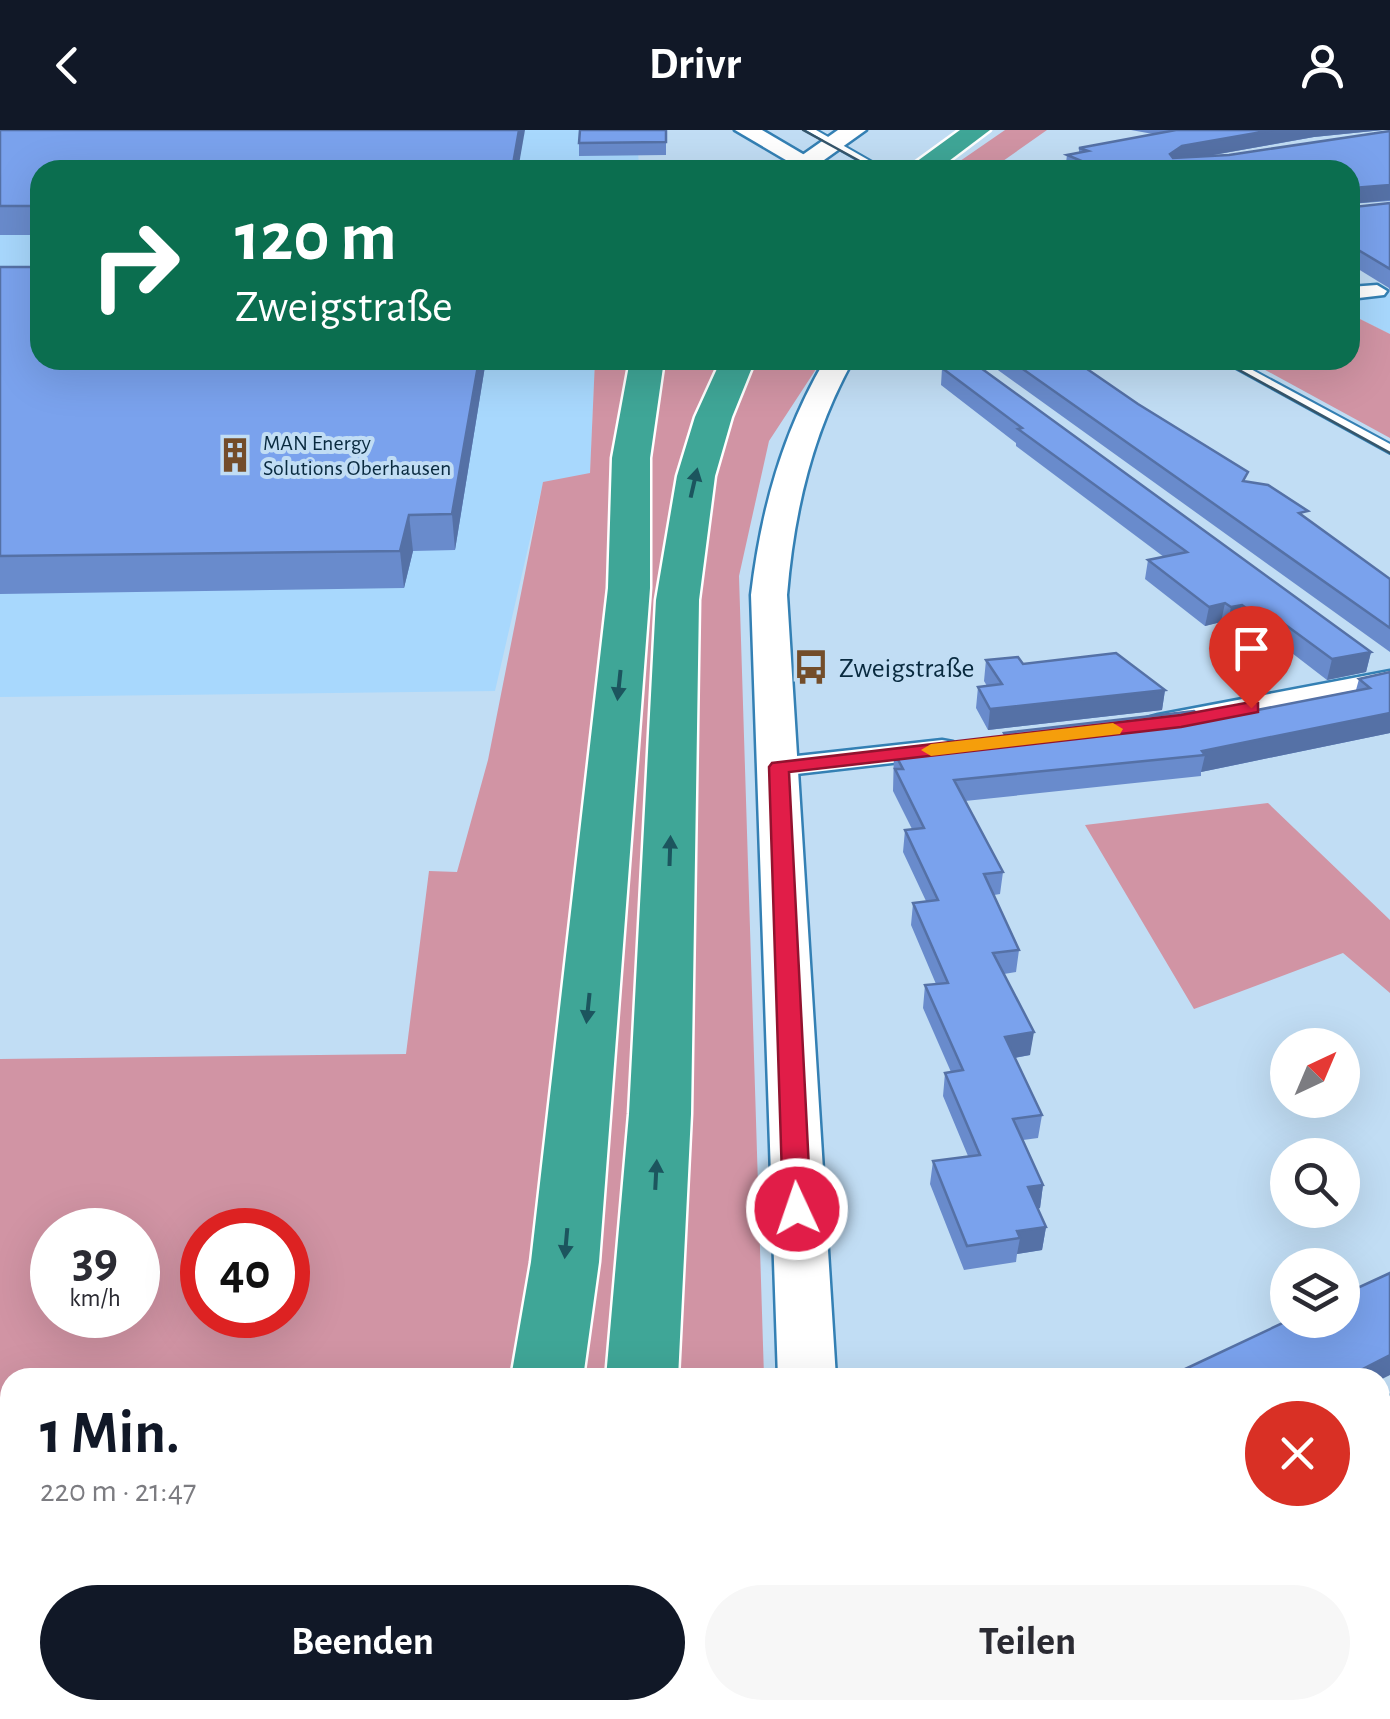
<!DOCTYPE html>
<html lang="de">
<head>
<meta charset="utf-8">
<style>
	:root { --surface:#fff; --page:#f7f7f7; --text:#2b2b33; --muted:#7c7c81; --accent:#111827 }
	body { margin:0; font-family:"Alegreya Sans",sans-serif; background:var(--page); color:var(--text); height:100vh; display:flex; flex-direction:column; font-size:38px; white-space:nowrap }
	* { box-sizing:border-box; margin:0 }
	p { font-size:32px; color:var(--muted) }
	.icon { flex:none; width:55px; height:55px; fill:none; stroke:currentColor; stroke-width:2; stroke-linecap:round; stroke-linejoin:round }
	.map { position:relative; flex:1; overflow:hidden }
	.sheet { position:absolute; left:0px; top:1238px; width:1390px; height:352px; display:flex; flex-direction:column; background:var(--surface); border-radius:30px 30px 0 0; box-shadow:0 10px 40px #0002 }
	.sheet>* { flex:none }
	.top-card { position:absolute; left:30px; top:30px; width:1330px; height:210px; border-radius:30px; box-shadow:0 10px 40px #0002; background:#0b6e4f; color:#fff; overflow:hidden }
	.needle { width:65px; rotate:44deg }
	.controls { position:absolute; left:1270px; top:898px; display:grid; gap:20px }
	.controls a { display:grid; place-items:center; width:90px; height:90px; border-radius:50%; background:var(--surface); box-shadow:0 10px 40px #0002; font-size:50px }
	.speed { position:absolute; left:30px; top:1078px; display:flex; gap:20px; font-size:50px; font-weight:700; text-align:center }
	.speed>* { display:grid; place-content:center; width:130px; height:130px; border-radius:50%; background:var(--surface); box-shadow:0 10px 40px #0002; line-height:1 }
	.speed small { font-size:25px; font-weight:400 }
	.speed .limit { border:15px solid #d22; background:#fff; color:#111 }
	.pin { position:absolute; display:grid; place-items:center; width:85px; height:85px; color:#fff; margin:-102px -42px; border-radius:50% 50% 50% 0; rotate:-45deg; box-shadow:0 0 10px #0007 }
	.pin .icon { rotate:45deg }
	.me { position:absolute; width:110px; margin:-55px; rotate:357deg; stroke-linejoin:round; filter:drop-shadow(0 0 8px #0008) }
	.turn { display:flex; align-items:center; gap:35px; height:210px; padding:0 40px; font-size:45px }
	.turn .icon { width:130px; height:130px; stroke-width:2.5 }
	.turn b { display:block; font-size:70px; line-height:85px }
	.round { display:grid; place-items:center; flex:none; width:105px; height:105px; border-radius:52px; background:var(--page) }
	.headline { display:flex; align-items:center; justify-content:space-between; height:170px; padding:0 40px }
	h1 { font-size:60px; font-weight:600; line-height:75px; color:var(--accent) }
	.cta { display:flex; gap:20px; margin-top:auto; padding:20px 40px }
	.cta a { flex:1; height:115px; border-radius:60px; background:var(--accent); color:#fff; font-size:40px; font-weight:600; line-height:115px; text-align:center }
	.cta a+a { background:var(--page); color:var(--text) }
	header { display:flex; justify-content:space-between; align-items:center; height:130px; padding:0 40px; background:var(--accent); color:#fff; font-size:45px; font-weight:600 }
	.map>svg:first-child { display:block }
	.built { fill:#a8d8fd }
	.green { fill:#d194a4; fill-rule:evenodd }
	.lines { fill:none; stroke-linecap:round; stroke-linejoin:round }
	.service-casing { stroke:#3480b4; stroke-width:4 }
	.minor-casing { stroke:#3480b4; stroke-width:5 }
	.tertiary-casing { stroke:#3480b4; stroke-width:5 }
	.secondary-casing { stroke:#3480b4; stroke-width:5 }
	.motorway-casing { stroke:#fff; stroke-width:5 }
	.service { fill:#fff; fill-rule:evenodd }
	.minor { fill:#fff; fill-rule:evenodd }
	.tertiary { fill:#fff; fill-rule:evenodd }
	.secondary { fill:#fff; fill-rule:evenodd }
	.motorway { fill:#3fa697; fill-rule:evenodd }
	.tram { stroke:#36566b; stroke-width:2.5 }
	.wall { fill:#698bcc }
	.shaded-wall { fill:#5571a6 }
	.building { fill:#7aa2ed; stroke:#5571a6; stroke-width:2.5 }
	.oneway { fill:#1c555e }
	.route { fill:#e11d48; stroke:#92132f; stroke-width:2.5 }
	.slow { fill:#f59e0b }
	.labels { text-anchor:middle; stroke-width:8; stroke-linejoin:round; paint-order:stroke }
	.far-poi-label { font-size:22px; fill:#092a3f; stroke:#c1ddf4; text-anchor:start }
	.poi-label { font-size:28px; fill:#092a3f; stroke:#c1ddf4; text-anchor:start }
</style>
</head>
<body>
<header><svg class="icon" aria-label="back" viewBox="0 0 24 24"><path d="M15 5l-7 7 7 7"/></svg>Drivr<svg class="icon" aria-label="person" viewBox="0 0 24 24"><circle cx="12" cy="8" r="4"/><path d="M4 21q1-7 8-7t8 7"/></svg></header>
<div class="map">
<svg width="1390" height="1589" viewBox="0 0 1390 1589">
	<rect width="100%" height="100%" fill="#c1ddf4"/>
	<g class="built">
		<polygon points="0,0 637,0 639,40 40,40 40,230 595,230 590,344 543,353 495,561 0,567"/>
		<polygon points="1390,163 1390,204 1350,184 1350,167"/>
	</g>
	<g class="green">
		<polygon points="1005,0 1047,0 1003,31 1024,40 947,40"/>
		<polygon points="1350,184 1390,204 1390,308 1247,230 1350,230"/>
		<path d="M 595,230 L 822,230 L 769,311 L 739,446 L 764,1247 L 10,1248 L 10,1580 L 775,1580 L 775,1589 L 0,1589 L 0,929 L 406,924 L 429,741 L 457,742 L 488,630 L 543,352 L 590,343 ZM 52,1100 L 138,1100 L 138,1185 L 52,1185 ZM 202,1100 L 288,1100 L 288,1185 L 202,1185 Z"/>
		<polygon points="1268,673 1390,790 1390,863 1343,823 1194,879 1085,695"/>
	</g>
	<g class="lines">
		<defs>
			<g id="service">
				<polygon points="806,0 816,0 886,40 876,40"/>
				<polygon points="1221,230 1234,230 1390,314 1390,323"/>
			</g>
			<g id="minor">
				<polygon points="1377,155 1387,161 1384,165 1350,169 1350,157"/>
				<polygon points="1390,541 1390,559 1158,603 1147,600 1143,594 1147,588 1158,585"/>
				<polygon points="942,610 953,612 957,619 953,626 779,646 768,644 763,637 768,630 779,628"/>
				<polygon points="1390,1266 1390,1307 1380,1310 1380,1269"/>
			</g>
			<g id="tertiary">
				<polygon points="735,0 762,0 830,40 803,40"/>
				<path d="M 825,230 L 853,230 C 812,304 794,381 787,465 L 836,1248 L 778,1248 L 751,465 C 761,380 782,304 825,230 Z"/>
				<polygon points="794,1580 862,1580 863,1589 795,1589"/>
			</g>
			<polygon id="secondary" points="838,0 866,0 810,40 781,40"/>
			<g id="motorway">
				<polygon points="960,0 990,0 937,40 905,40"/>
				<polygon points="630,230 664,230 650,328 650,458 599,1132 583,1248 511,1248 531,1132 608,458 612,328"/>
				<polygon points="721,230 755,230 732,287 715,346 699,470 691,984 678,1248 606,1248 629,984 656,470 677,346 695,287"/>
				<polygon points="297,1580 385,1580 381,1589 293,1589"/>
				<polygon points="435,1580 519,1580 517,1589 433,1589"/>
				<polygon points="560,1580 644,1580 643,1589 559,1589"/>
			</g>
		</defs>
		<use href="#service" class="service-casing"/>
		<use href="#minor" class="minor-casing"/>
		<use href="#tertiary" class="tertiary-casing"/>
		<use href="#secondary" class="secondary-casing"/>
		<use href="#motorway" class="motorway-casing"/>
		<use href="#service" class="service"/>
		<use href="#minor" class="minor"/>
		<use href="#tertiary" class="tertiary"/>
		<use href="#secondary" class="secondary"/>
		<use href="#motorway" class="motorway"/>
		<g class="tram">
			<polyline points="803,0 876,40"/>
			<polyline points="1221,230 1390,323"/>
		</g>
	</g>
	<g class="wall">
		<polygon points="0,0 40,40 40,105 0,105"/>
		<polygon points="666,0 666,25 579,26 579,13"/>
		<polygon points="1131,0 1383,0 1314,7 1208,26 1229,25 1390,1 1390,71 1350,74 1354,77 1390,73 1390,163 1389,158 1350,134 1350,40 1065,40 1067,25 1079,23 1079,18 1153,4"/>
		<polygon points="0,137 40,230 486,230 455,420 413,421 404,458 0,464"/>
		<polygon points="984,230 1074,230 1246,351 1306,388 1390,449 1390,522"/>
		<polygon points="942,238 1371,522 1366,542 1327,550 1275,510 1263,513 1238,494 1227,497 1221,492 1205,496 1145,449 1148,430 1164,427 1016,316 1016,313 941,255"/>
		<polygon points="986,530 1023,534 1165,560 1162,580 988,600 976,578 978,557 987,556 984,551"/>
		<polygon points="1390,542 1390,603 1201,642 1201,646 965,671 1003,742 1000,764 994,765 1019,820 1016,842 1004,844 1030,925 1015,928 1042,985 1038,1008 1023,1010 1043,1055 1040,1078 1038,1079 1046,1097 1042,1120 1017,1124 1016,1132 964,1140 930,1054 933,1031 968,1026 943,966 945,943 951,942 923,878 925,855 936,854 911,795 913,773 926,771 903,722 905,700 912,699 893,661 894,622 1003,611 1004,603 1206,590 1356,560 1359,549"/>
	</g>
	<g class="shaded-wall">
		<polygon points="519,0 525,0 518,40 512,40"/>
		<polygon points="1273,0 1383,0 1314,7 1179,31 1167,39 1170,24 1182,16"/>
		<polygon points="1390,55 1390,70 1350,74 1350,61 1353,58"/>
		<polygon points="479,230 486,230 455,420 452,384"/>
		<polygon points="409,385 413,421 404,458 400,421"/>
		<polygon points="1225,473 1221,492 1205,496 1209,477"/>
		<polygon points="1242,475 1238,494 1227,497 1231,477"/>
		<polygon points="1279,490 1275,510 1263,513 1267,493"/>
		<polygon points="1371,522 1366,542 1327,550 1332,529"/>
		<polygon points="1165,560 1162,580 988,600 990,579"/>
		<polygon points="1390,583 1390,603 1201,642 1205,625 1202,621"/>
		<polygon points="1034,902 1030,925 1002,930 1005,907"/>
		<polygon points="1043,1055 1040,1078 1025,1081 1028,1057"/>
		<polygon points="1046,1097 1042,1120 1017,1124 1020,1108 1017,1101"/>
		<polygon points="1390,1225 1390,1245 1380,1250 1380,1248 1345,1248"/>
		<polygon points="1390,1406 1390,1415 1380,1421 1380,1411"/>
	</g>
	<g class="building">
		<polygon points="0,0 519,0 512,40 40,40 40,76 0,76"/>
		<polygon points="580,0 666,0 666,12 579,13"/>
		<polygon points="1176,0 1273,0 1182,16 1170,24 1173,28 1229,25 1390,1 1390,55 1353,58 1350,61 1350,40 1103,40 1067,25 1088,21 1079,18"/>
		<polygon points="1390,73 1390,139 1350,115 1350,74 1354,77"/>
		<polygon points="0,137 40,137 40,230 479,230 452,384 409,385 400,421 0,426"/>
		<polygon points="1010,230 1074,230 1138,274 1248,342 1243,351 1268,355 1308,381 1299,383 1390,449 1390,498"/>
		<polygon points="974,233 1371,522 1332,529 1279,490 1267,493 1242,475 1231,477 1225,473 1209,477 1148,430 1187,422 1018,299 1022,298 942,238"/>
		<polygon points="1116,523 1165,560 990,579 978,557 1002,554 986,530 1018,527 1023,534"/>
		<polygon points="1390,542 1390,583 1202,621 1205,625 954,650 1003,742 984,744 1019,820 993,823 1034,902 1005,907 1042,985 1013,989 1043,1055 1028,1057 1046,1097 1017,1101 1020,1108 967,1116 933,1031 980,1025 945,943 963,940 925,855 948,853 913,773 938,770 905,700 924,698 895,639 903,639 894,622 1008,610 1004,603 1194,581 1206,590 1370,558 1359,549"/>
		<polygon points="1390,1143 1390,1225 1345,1248 1166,1248 1289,1190 1342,1190 1342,1165"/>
		<polygon points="1380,1354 1390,1365 1390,1406 1380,1411"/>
	</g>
	<defs><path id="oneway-solid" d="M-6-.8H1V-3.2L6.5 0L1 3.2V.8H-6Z" transform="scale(2.5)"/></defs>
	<g class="oneway">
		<use href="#oneway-solid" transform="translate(694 353) rotate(-77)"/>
		<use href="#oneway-solid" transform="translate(619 555) rotate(96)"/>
		<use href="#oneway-solid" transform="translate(670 721) rotate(-88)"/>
		<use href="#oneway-solid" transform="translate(588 878) rotate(96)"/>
		<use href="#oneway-solid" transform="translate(656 1045) rotate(-87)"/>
		<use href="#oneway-solid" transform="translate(566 1113) rotate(95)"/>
	</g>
	<polygon class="route" points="1251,572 1258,573 1258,582 1181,597 789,642 811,1079 807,1086 787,1086 783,1079 769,637 772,633 1181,585"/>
	<polygon class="slow" points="1113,593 1123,599 1120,604 931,626 921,620 931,614"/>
	<defs>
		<symbol id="building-bare" viewBox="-9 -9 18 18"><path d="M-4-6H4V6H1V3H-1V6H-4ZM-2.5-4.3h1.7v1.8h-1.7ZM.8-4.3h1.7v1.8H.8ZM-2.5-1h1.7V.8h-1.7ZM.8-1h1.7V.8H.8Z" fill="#734d2a" stroke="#c1ddf4" stroke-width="2.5" paint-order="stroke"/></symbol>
		<symbol id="bus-bare" viewBox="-9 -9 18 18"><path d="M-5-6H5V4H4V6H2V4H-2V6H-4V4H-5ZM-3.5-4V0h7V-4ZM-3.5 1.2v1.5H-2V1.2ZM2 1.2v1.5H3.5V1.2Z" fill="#734d2a" stroke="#c1ddf4" stroke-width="2.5" paint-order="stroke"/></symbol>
	</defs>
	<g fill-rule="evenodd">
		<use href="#building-bare" x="210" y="300" width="50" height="50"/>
		<use href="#bus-bare" x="786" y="512" width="50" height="50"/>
	</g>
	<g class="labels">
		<g class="far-poi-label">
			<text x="263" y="320">MAN Energy<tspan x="263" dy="25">Solutions Oberhausen</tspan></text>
		</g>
		<g class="poi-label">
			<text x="839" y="547">Zweigstraße</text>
		</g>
	</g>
</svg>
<div class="controls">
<a><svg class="needle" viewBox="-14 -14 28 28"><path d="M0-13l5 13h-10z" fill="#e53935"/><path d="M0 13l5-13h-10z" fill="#7c7c81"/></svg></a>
<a><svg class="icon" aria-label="search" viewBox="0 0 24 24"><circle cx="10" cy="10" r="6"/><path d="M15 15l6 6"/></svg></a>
<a><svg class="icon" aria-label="layers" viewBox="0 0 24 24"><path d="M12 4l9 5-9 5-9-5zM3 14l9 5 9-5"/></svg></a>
</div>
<div class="speed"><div>39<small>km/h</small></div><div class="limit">40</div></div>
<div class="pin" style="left:1251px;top:578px;background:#d93025"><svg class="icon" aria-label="arrive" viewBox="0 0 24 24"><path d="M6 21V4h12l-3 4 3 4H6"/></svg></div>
<svg class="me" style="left:797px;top:1079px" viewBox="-20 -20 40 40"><circle r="17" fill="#e11d48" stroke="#fff" stroke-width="3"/><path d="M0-11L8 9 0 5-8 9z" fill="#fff"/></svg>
<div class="top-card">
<div class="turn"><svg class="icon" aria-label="right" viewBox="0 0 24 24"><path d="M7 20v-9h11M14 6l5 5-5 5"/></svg><div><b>120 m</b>Zweigstraße</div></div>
</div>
<section class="sheet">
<div class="headline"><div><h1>1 Min.</h1><p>220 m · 21:47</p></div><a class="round" style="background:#d93025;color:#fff"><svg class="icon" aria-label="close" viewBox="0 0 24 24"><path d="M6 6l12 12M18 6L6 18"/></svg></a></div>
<div class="cta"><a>Beenden</a><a>Teilen</a></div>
</section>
</div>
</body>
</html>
